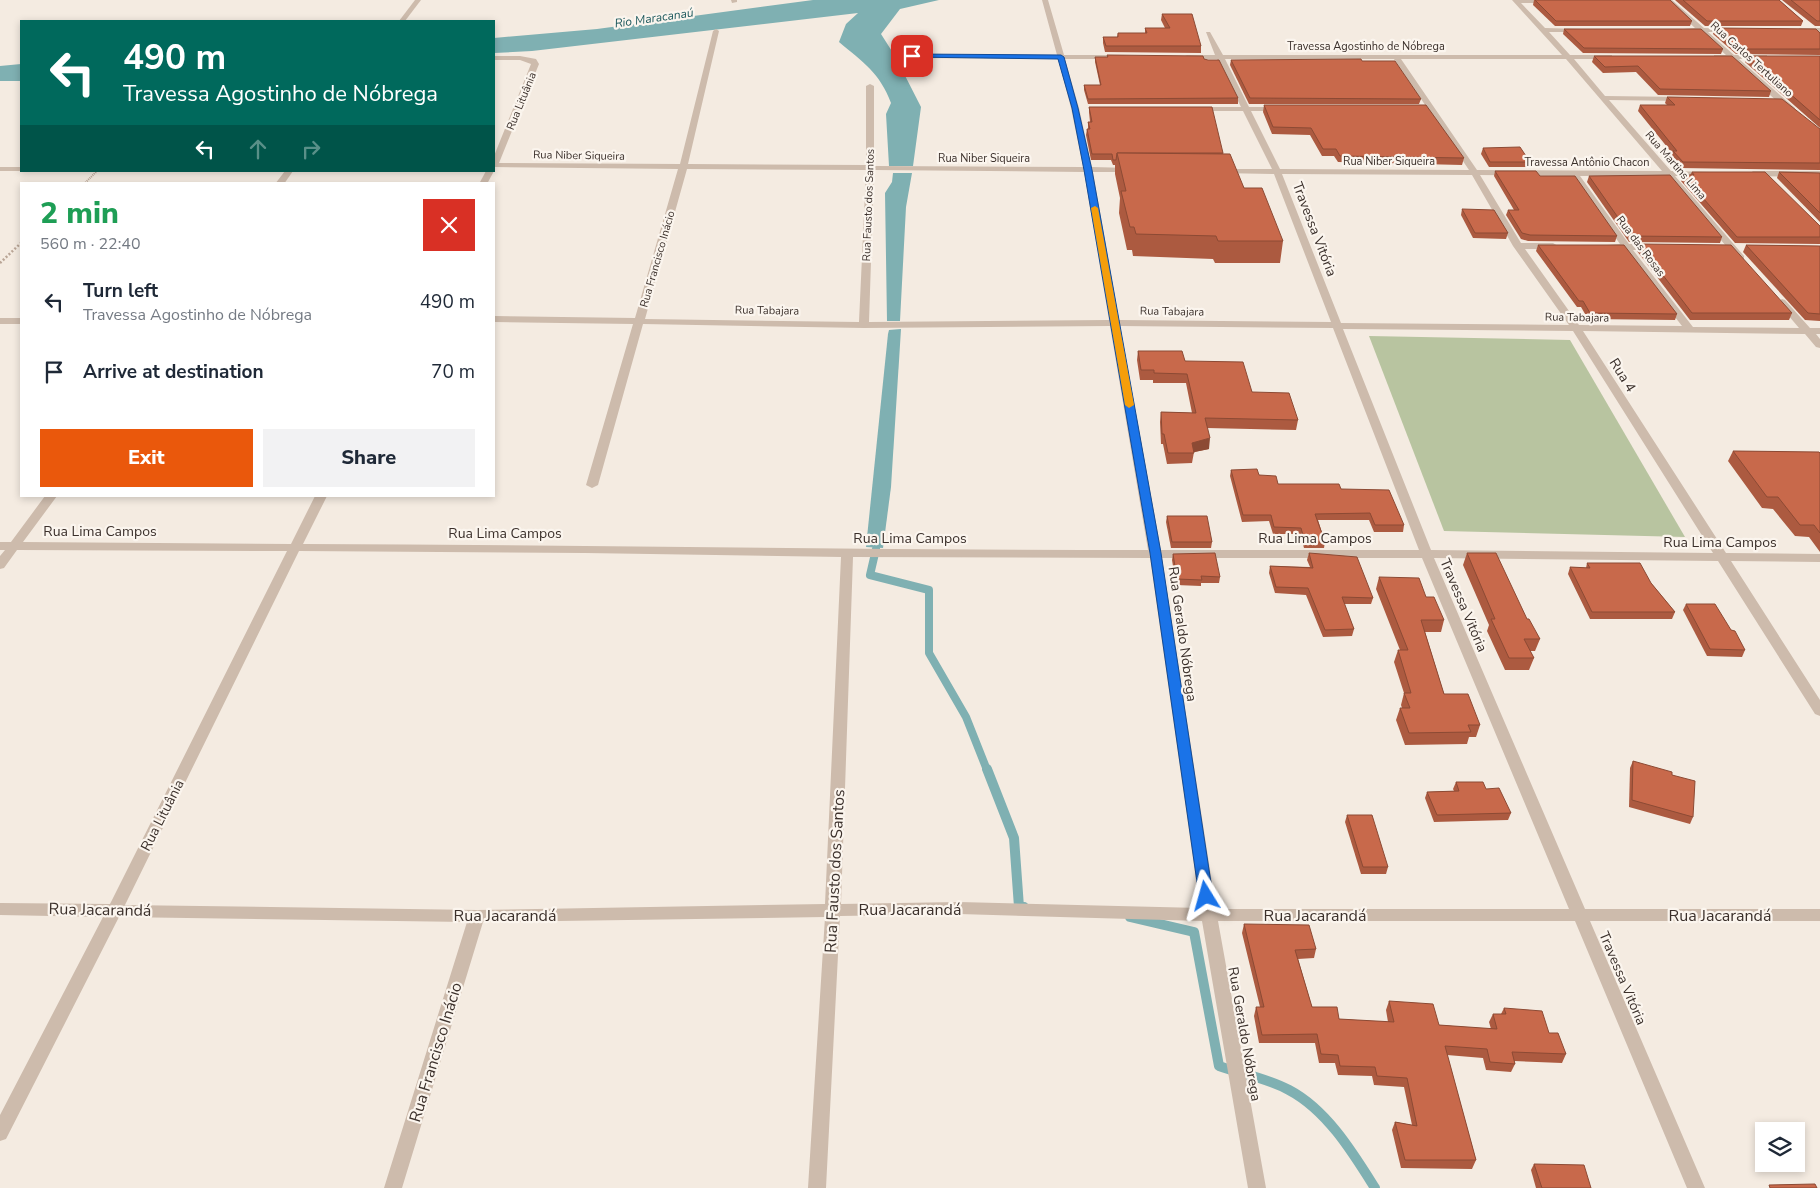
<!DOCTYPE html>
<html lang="en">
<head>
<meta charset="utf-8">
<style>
	:root { --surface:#fff; --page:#f2f2f3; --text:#1f2937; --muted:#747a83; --accent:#ea580c }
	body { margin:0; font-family:"Nunito Sans",sans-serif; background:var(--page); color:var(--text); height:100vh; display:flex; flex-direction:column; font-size:19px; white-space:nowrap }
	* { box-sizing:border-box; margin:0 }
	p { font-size:16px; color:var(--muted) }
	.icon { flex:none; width:28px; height:28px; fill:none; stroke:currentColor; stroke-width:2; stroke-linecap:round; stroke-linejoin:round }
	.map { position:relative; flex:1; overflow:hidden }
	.drawer { position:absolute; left:20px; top:182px; width:475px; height:315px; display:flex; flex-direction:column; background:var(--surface); border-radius:0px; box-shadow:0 2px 8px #0003 }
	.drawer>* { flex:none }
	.guide { position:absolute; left:20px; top:20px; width:475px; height:152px; border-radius:0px; box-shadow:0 2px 8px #0003; background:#00695c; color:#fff; overflow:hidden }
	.fabs { position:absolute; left:1755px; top:1122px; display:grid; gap:10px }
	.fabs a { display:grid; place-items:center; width:50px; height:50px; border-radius:0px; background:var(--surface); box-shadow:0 2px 8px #0003; font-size:25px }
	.pin { position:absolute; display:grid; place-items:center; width:42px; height:42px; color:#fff; margin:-21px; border-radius:10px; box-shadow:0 2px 8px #0006 }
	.me { position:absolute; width:55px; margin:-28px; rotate:352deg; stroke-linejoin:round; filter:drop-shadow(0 0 4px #0008) }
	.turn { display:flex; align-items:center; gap:18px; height:105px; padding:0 20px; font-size:22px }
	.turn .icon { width:65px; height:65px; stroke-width:2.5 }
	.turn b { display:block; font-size:35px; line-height:42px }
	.lanes { display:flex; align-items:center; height:48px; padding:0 20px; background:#0003; justify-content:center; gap:25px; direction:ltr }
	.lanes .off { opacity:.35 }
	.round { display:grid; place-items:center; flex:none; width:52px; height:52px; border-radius:0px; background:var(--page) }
	.head { display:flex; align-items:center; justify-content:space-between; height:85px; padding:0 20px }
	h1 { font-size:30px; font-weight:800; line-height:38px; color:#1e9e55 }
	.button { display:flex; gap:10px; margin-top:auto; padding:10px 20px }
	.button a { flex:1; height:58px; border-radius:0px; background:var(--accent); color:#fff; font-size:20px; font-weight:800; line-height:58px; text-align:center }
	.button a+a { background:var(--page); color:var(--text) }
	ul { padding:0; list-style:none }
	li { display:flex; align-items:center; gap:15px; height:70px; padding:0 20px }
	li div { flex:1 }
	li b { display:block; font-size:19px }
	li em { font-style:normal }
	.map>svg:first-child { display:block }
	.green { fill:#b8c4a0 }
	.water { fill:#7fb0b2 }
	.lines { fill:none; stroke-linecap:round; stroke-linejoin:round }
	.stream-far1 { stroke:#7fb0b2; stroke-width:8 }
	.stream { stroke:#7fb0b2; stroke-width:10 }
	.path-far1 { stroke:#b9a596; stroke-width:2; stroke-dasharray:1 1; stroke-linecap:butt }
	.path { stroke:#b9a596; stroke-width:2.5; stroke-dasharray:2 2; stroke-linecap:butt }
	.street { fill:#cdbbac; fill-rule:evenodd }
	.wall { fill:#ac5a40 }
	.shaded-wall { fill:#8c4a34 }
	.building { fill:#c8694b; stroke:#8c4a34 }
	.route { fill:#1a73e8; stroke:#114b97 }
	.slow { fill:#f59e0b }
	.labels { text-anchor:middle; stroke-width:4.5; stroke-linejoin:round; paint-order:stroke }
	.far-street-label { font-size:11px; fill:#3b302b; stroke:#fbf5ee }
	.far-water-label { font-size:12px; font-style:italic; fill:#1f5a5e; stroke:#fbf5ee }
	.street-label { font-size:14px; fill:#3b302b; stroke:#fbf5ee }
	.near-street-label { font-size:16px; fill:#3b302b; stroke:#fbf5ee }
</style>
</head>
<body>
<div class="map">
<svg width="1820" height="1188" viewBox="0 0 1820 1188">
	<rect width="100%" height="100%" fill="#f4ebe1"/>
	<polygon class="green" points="1369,336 1570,340 1685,537 1444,531"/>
	<g class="water">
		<path d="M 813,0 L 939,0 L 900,9 L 881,34 L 895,56 L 921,107 L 913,166 L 889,166 L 886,114 L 891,103 C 880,73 863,62 839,42 L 846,24 L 858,13 L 532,51 L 494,53 L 494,38 L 597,29 Z"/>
		<polygon points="21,64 21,81 0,81 0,66"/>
		<polygon points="893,173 912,173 906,207 900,321 887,321 885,193 892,182"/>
		<polygon points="901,329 891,487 883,548 866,547 888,334 889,330"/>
	</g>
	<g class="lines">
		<polyline class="stream-far1" points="876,549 870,575 929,590 929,653 966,717 987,770"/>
		<g class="stream">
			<polyline points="987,769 1014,838 1019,907 1024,907"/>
			<path d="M 1130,917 L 1194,932 L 1219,1066 C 1242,1074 1267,1078 1289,1090 C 1327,1110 1353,1153 1375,1188"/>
		</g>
		<polyline class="path-far1" points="84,184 97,171"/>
		<polyline class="path" points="0,263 21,243"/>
		<g class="street">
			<polygon points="415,0 421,0 405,21 399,21"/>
			<polygon points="731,0 737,0 737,2 732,3"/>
			<path d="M 1042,0 L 1048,0 L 1064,55 L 1124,55 L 1128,57 L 1124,59 L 1065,59 L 1079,108 L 1092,167 L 1130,168 L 1134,170 L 1130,172 L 1093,172 L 1119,320 L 1331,322 L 1274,174 L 1220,173 L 1216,171 L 1220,169 L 1272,169 L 1243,111 L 1197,111 L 1193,109 L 1197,107 L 1241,107 L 1217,59 L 1187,59 L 1183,57 L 1187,55 L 1215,55 L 1206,32 L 1210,32 L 1223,55 L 1562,55 L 1512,0 L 1554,0 L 1551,3 L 1521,3 L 1545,28 L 1582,29 L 1583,30 L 1580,32 L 1549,32 L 1570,55 L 1612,55 L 1612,59 L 1574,59 L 1605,96 L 1683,97 L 1687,99 L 1683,101 L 1609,100 L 1671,171 L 1711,172 L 1712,174 L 1708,177 L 1675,176 L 1744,256 L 1744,260 L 1738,260 L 1666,176 L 1580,176 L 1629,244 L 1658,245 L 1660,247 L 1655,250 L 1633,250 L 1693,327 L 1799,328 L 1777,302 L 1782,299 L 1785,300 L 1810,328 L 1820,328 L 1820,334 L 1816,334 L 1820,339 L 1820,348 L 1816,347 L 1805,334 L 1583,331 L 1726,553 L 1820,554 L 1820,562 L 1731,561 L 1820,700 L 1820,716 L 1815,714 L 1718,561 L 1434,558 L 1585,909 L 1820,909 L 1820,921 L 1590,921 L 1705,1188 L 1687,1188 L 1575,921 L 1218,921 L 1266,1188 L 1248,1188 L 1202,921 L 959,914 L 840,916 L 826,1188 L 808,1188 L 825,917 L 483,922 L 402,1188 L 384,1188 L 467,922 L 119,917 L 6,1139 L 0,1141 L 0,1115 L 103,917 L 0,915 L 0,903 L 110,904 L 287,551 L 17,550 L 4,568 L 0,569 L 0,556 L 5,550 L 0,550 L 0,542 L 11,542 L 45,496 L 57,496 L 23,542 L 291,544 L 315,496 L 327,496 L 303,544 C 585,545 867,550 1148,550 L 1110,326 L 864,328 L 643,324 L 598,485 L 592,488 L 586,485 L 633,324 L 494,322 L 494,316 L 635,318 L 678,169 L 494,167 L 494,156 L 531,64 L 520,60 L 494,60 L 494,56 L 520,56 L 536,59 L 539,64 L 499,163 L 680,164 L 713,31 L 716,29 L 719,31 L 688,164 L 866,165 L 866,86 L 870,84 L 874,86 L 874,166 L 1083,167 L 1071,108 L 1058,59 L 912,58 L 908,56 L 912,54 L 1057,55 ZM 1225,59 L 1394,59 L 1469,170 L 1280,169 L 1251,111 L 1280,111 L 1284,109 L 1280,107 L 1249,107 ZM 1401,59 L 1566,59 L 1662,171 L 1477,170 ZM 687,169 L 866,170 L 859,322 L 645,319 ZM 874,170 L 1084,172 L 1109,320 L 869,322 ZM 1282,174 L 1472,175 L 1513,246 L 1569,325 L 1341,323 ZM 1480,175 L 1572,176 L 1620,244 L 1607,245 L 1607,249 L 1623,250 L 1682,326 L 1579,325 L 1525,249 L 1553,249 L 1558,246 L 1553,243 L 1521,243 ZM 1120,326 L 1333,328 L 1419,550 L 1161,550 ZM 1343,329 L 1573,331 L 1713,553 L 1431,550 ZM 299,551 L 585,553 L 841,557 L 825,904 L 477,910 L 125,905 ZM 853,557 L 1150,558 L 1200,908 L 959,902 L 841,904 ZM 1162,558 L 1422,558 L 1569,909 L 1216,909 Z"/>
			<polygon points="1665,0 1672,0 1704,28 1732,29 1733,30 1730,32 1708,32 1734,55 1767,55 1767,59 1739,59 1795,108 1795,112 1789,112 1730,59 1714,59 1714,55 1726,55 1700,32 1683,31 1683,29 1695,28"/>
			<polygon points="1800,28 1820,28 1820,32 1798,31 1797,30"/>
			<polygon points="0,167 21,167 22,171 0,171"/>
			<polygon points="285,171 293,171 284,184 275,184"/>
			<polygon points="486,171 494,171 487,184 479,184"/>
			<polygon points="1753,171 1820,171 1820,177 1750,176 1749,174"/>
			<rect x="0" y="318" width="21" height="6"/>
		</g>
	</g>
	<g class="wall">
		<polygon points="1534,0 1670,0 1692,21 1690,26 1555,26 1533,5"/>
		<polygon points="1675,0 1779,0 1803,21 1801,26 1705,26"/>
		<polygon points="1782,0 1820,0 1820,26 1815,26"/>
		<polygon points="1162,14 1201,46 1201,53 1105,52 1103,43 1103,37 1117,37 1118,33 1145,33 1145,28 1165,28 1161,20"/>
		<polygon points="1715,28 1820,33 1820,55 1736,54 1713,34"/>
		<polygon points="1564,29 1723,49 1721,54 1583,53 1563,34"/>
		<polygon points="1107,55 1204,59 1238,98 1238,104 1088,104 1084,90 1084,85 1100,85 1095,62 1095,57 1107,57"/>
		<polygon points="1594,56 1771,91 1769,97 1658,95 1636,72 1603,73 1592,62"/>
		<polygon points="1747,56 1820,56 1820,128 1745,62"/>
		<polygon points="1231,60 1362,61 1421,99 1419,104 1249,104 1230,65"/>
		<polygon points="1667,97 1820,129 1820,170 1680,168 1671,157 1672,153 1638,111 1640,105 1667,105 1665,103"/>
		<polygon points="1264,105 1464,158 1462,165 1338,162 1334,156 1322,156 1310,135 1272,134 1263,112"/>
		<polygon points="1089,107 1223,153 1244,188 1283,241 1280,263 1215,263 1213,259 1133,256 1132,250 1127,250 1119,213 1120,198 1115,174 1115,165 1113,165 1111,160 1091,160 1086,135 1087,129 1088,129 1088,122 1090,122 1089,112"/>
		<polygon points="1483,148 1530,162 1529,167 1489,167 1481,154"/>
		<polygon points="1495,171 1540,176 1617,236 1615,242 1528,241 1521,239 1506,215 1508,210 1514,210 1494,176"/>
		<polygon points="1692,172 1820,226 1820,244 1735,243 1681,181 1683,175 1690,175"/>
		<polygon points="1779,172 1820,173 1820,222 1777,178"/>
		<polygon points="1589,176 1722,237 1720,243 1629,242 1587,182"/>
		<polygon points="1462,209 1508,233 1506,239 1473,238 1461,215"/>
		<polygon points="1639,244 1792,313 1789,320 1690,320 1637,251"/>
		<polygon points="1538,245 1677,314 1675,320 1588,319 1581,307 1577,307 1536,251"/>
		<polygon points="1746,245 1820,246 1820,321 1805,320 1743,252"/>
		<polygon points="1138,351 1185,361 1252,392 1298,420 1296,430 1207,428 1209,449 1194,452 1192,463 1167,464 1163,444 1161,444 1160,422 1161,412 1192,413 1186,383 1153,383 1153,380 1140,380 1137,360"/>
		<polygon points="1733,451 1820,453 1820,552 1809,537 1795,536 1773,509 1762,508 1728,461"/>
		<polygon points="1231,470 1259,475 1278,484 1341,489 1404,525 1403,532 1374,532 1369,520 1318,520 1325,542 1324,548 1304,548 1300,534 1273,534 1269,521 1242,522 1230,476"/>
		<polygon points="1167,516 1212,542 1211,548 1171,548 1166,522"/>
		<polygon points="1309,553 1373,598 1371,604 1344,604 1354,629 1352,636 1323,637 1306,595 1275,593 1269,573 1270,566 1310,567 1307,560"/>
		<polygon points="1467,553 1527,619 1540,639 1535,651 1530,651 1534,658 1529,670 1505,670 1487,631 1489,625 1463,565"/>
		<polygon points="1173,554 1220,577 1219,583 1201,583 1201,586 1176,585 1172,560"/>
		<polygon points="1587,563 1651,583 1675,612 1672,619 1590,619 1568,574 1570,567 1586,568"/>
		<polygon points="1379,577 1426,597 1444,620 1441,632 1425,632 1444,694 1480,725 1476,737 1469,737 1467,744 1405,745 1396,720 1400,708 1402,708 1401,705 1404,693 1394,662 1398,650 1400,650 1376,589"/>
		<polygon points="1686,604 1731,630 1745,650 1742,657 1707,656 1683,610"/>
		<polygon points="1633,761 1693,817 1690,824 1629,807 1630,768"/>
		<polygon points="1456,782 1486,789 1511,813 1508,820 1434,822 1425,798 1427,792 1454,791 1453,789"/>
		<polygon points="1347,815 1388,867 1386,874 1361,874 1345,822"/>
		<polygon points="1244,924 1316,949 1314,958 1298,959 1312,1007 1339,1019 1388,1022 1386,1010 1389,1001 1439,1025 1491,1029 1489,1022 1493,1014 1501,1014 1504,1008 1549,1033 1566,1054 1562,1063 1514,1061 1515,1064 1511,1072 1486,1070 1483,1058 1447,1055 1476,1160 1472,1169 1401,1168 1392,1130 1395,1122 1412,1125 1404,1087 1374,1085 1372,1076 1338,1075 1335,1063 1319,1063 1315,1043 1259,1043 1254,1016 1256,1007 1260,1007 1242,933"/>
		<polygon points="1534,1164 1591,1188 1536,1188 1531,1170"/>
	</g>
	<polygon class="shaded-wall" points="1210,438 1209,449 1190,453 1192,443"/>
	<g class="building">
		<polygon points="1535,0 1670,0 1692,21 1556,21"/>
		<polygon points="1683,0 1779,0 1803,21 1707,21"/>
		<polygon points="1791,0 1820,0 1820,21 1817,21"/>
		<polygon points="1162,14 1192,14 1201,46 1106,46 1103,37 1118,37 1118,33 1147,33 1145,28 1170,28"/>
		<polygon points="1715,28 1816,29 1820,33 1820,49 1738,49"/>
		<polygon points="1564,29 1701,29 1723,49 1584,48"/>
		<polygon points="1107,55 1203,56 1204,59 1208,60 1219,60 1238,98 1088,99 1084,85 1101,85 1095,57 1108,57"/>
		<polygon points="1594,56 1732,56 1771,91 1660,89 1638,66 1605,67"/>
		<polygon points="1747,56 1820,56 1820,120"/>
		<polygon points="1361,59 1362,61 1395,61 1421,99 1250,98 1231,60"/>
		<polygon points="1667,97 1782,99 1820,129 1820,163 1683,162 1673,151 1677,151 1640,105 1675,105"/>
		<polygon points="1264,105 1426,105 1464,158 1340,156 1336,149 1323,149 1311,128 1273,127"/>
		<polygon points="1089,107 1212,107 1223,153 1117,153 1116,160 1113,160 1112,154 1092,154 1087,129 1090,129 1088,122 1092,122"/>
		<polygon points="1520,147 1530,162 1490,162 1483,148"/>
		<polygon points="1117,153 1230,154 1244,188 1262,188 1283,241 1218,241 1216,236 1136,234 1134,227 1130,227 1121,191 1126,191"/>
		<polygon points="1495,171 1536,171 1540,176 1575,176 1617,236 1530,235 1522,233 1508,210 1519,210"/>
		<polygon points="1692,172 1765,172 1820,226 1820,237 1737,237 1683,175 1694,175"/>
		<polygon points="1779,172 1820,173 1820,213"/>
		<polygon points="1670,175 1722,237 1631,236 1589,176"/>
		<polygon points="1462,209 1494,210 1508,233 1475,233"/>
		<polygon points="1639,244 1731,245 1792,313 1692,313"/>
		<polygon points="1538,245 1624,245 1677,314 1590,313 1583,301 1579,301"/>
		<polygon points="1746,245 1820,246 1820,314 1808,313"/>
		<polygon points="1138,351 1182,351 1185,361 1243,362 1252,392 1289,393 1298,420 1205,418 1210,438 1192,443 1194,453 1168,453 1164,434 1162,434 1161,412 1196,413 1187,374 1154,373 1154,370 1141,370"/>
		<polygon points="1733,451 1819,452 1820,453 1820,533 1814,525 1800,525 1778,497 1767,497"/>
		<polygon points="1257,469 1259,475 1276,476 1278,484 1339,484 1341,489 1389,490 1404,525 1375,525 1370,513 1315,514 1325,542 1305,542 1301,528 1274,527 1271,515 1243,515 1231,470"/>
		<polygon points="1167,516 1207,516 1212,542 1172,542"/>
		<polygon points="1215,553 1220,577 1201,576 1202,580 1177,579 1173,554"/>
		<polygon points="1309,553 1357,557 1373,598 1342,597 1354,629 1325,630 1308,588 1276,587 1270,566 1313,568"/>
		<polygon points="1467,553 1496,553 1527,619 1529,619 1540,639 1524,639 1534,658 1509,658 1491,619 1495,619"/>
		<polygon points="1587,563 1640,563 1651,583 1675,612 1592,612 1570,567 1590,568"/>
		<polygon points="1379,577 1419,578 1426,597 1434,597 1444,620 1421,620 1444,694 1468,694 1480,725 1468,725 1471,732 1409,733 1400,708 1410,708 1404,693 1411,693 1398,650 1408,650"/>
		<polygon points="1686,604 1715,604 1731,630 1735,631 1745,650 1710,649"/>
		<polygon points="1633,761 1672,772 1672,775 1695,781 1693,817 1632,800"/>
		<polygon points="1456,782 1483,782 1486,789 1499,788 1511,813 1437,815 1427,792 1459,791"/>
		<polygon points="1347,815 1372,815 1388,867 1363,867"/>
		<polygon points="1244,924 1309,925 1316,949 1295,950 1312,1007 1337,1007 1339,1019 1394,1022 1389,1001 1433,1004 1439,1025 1497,1029 1493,1014 1506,1014 1504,1008 1542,1011 1549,1033 1558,1033 1566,1054 1512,1052 1515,1064 1490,1062 1487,1049 1445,1046 1476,1160 1405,1160 1395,1122 1417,1126 1407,1078 1377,1076 1375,1067 1340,1066 1338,1055 1321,1054 1317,1034 1262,1035 1256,1007 1264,1007"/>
		<polygon points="1534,1164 1584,1165 1591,1188 1542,1188"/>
		<polygon points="1815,1184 1817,1188 1770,1188 1769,1185"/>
	</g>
	<polygon class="route" points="912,54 1061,55 1064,57 1078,108 1092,170 1161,553 1213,896 1211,900 1201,900 1199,896 1150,553 1084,170 1072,108 1058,59 909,57"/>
	<polygon class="slow" points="1095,206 1098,208 1134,405 1129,408 1125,405 1091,208"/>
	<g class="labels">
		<g class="far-street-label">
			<text x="1366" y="50">Travessa Agostinho de Nóbrega</text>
			<text transform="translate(1752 59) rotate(42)" y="4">Rua Carlos Tertuliano</text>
			<text transform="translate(521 101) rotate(-68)" y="4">Rua Lituânia</text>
			<text transform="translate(579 155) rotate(1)" y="4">Rua Niber Siqueira</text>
			<text x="984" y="162">Rua Niber Siqueira</text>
			<text x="1389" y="165">Rua Niber Siqueira</text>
			<text x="1587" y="166">Travessa Antônio Chacon</text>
			<text transform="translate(1676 165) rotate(49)" y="4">Rua Martins Lima</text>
			<text transform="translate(868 205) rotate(-88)" y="4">Rua Fausto dos Santos</text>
			<text transform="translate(1641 246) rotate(53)" y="4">Rua das Rosas</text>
			<text transform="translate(657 259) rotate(-74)" y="4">Rua Francisco Inácio</text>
			<text transform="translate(767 310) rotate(1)" y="4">Rua Tabajara</text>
			<text transform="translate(1172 311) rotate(1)" y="4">Rua Tabajara</text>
			<text transform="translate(1577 317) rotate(1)" y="4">Rua Tabajara</text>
		</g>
		<g class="far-water-label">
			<text transform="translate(654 18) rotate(-8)" y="4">Rio Maracanaú</text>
		</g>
		<g class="street-label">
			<text transform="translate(1315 229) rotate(69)" y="5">Travessa Vitória</text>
			<text transform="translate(1623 375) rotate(58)" y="5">Rua 4</text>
			<text x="100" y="536">Rua Lima Campos</text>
			<text x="505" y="538">Rua Lima Campos</text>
			<text x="910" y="543">Rua Lima Campos</text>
			<text x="1315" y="543">Rua Lima Campos</text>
			<text x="1720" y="547">Rua Lima Campos</text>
			<text transform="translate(1464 605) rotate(67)" y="5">Travessa Vitória</text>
			<text transform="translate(1183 634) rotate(82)" y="5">Rua Geraldo Nóbrega</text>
			<text transform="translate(162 815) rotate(-63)" y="5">Rua Lituânia</text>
			<text transform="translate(1623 978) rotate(67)" y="5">Travessa Vitória</text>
			<text transform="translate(1245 1034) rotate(80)" y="5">Rua Geraldo Nóbrega</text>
		</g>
		<g class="near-street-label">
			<text transform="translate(834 871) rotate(-87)" y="6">Rua Fausto dos Santos</text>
			<text transform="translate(100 909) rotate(1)" y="6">Rua Jacarandá</text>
			<text x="910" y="915">Rua Jacarandá</text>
			<text x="505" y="921">Rua Jacarandá</text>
			<text x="1315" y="921">Rua Jacarandá</text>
			<text x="1720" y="921">Rua Jacarandá</text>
			<text transform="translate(435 1052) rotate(-73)" y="6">Rua Francisco Inácio</text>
		</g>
	</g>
</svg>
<div class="fabs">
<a><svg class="icon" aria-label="layers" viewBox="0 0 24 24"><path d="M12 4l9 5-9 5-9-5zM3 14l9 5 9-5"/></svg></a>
</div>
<div class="pin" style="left:912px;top:56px;background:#d93025"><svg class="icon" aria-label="arrive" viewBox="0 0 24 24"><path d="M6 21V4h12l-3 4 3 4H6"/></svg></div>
<svg class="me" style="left:1206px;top:896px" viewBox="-20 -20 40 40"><path d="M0-17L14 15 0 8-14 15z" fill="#1a73e8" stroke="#fff" stroke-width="4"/></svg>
<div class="guide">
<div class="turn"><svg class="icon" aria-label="left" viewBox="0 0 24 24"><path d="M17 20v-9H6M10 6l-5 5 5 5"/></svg><div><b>490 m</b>Travessa Agostinho de Nóbrega</div></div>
<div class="lanes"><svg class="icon" aria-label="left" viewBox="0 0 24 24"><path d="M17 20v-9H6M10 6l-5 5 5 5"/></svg><svg class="icon off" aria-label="ahead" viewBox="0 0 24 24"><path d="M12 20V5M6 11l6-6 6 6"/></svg><svg class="icon off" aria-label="right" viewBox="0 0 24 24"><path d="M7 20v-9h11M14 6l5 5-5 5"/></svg></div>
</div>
<section class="drawer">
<div class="head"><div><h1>2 min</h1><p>560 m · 22:40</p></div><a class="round" style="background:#d93025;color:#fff"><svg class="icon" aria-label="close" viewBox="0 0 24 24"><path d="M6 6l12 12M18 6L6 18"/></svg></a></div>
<ul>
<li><svg class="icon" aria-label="left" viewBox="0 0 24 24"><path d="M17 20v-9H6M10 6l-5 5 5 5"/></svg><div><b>Turn left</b><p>Travessa Agostinho de Nóbrega</p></div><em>490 m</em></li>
<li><svg class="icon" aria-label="arrive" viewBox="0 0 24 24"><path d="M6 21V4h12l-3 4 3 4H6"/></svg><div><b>Arrive at destination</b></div><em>70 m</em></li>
</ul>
<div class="button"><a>Exit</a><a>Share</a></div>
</section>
</div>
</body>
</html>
